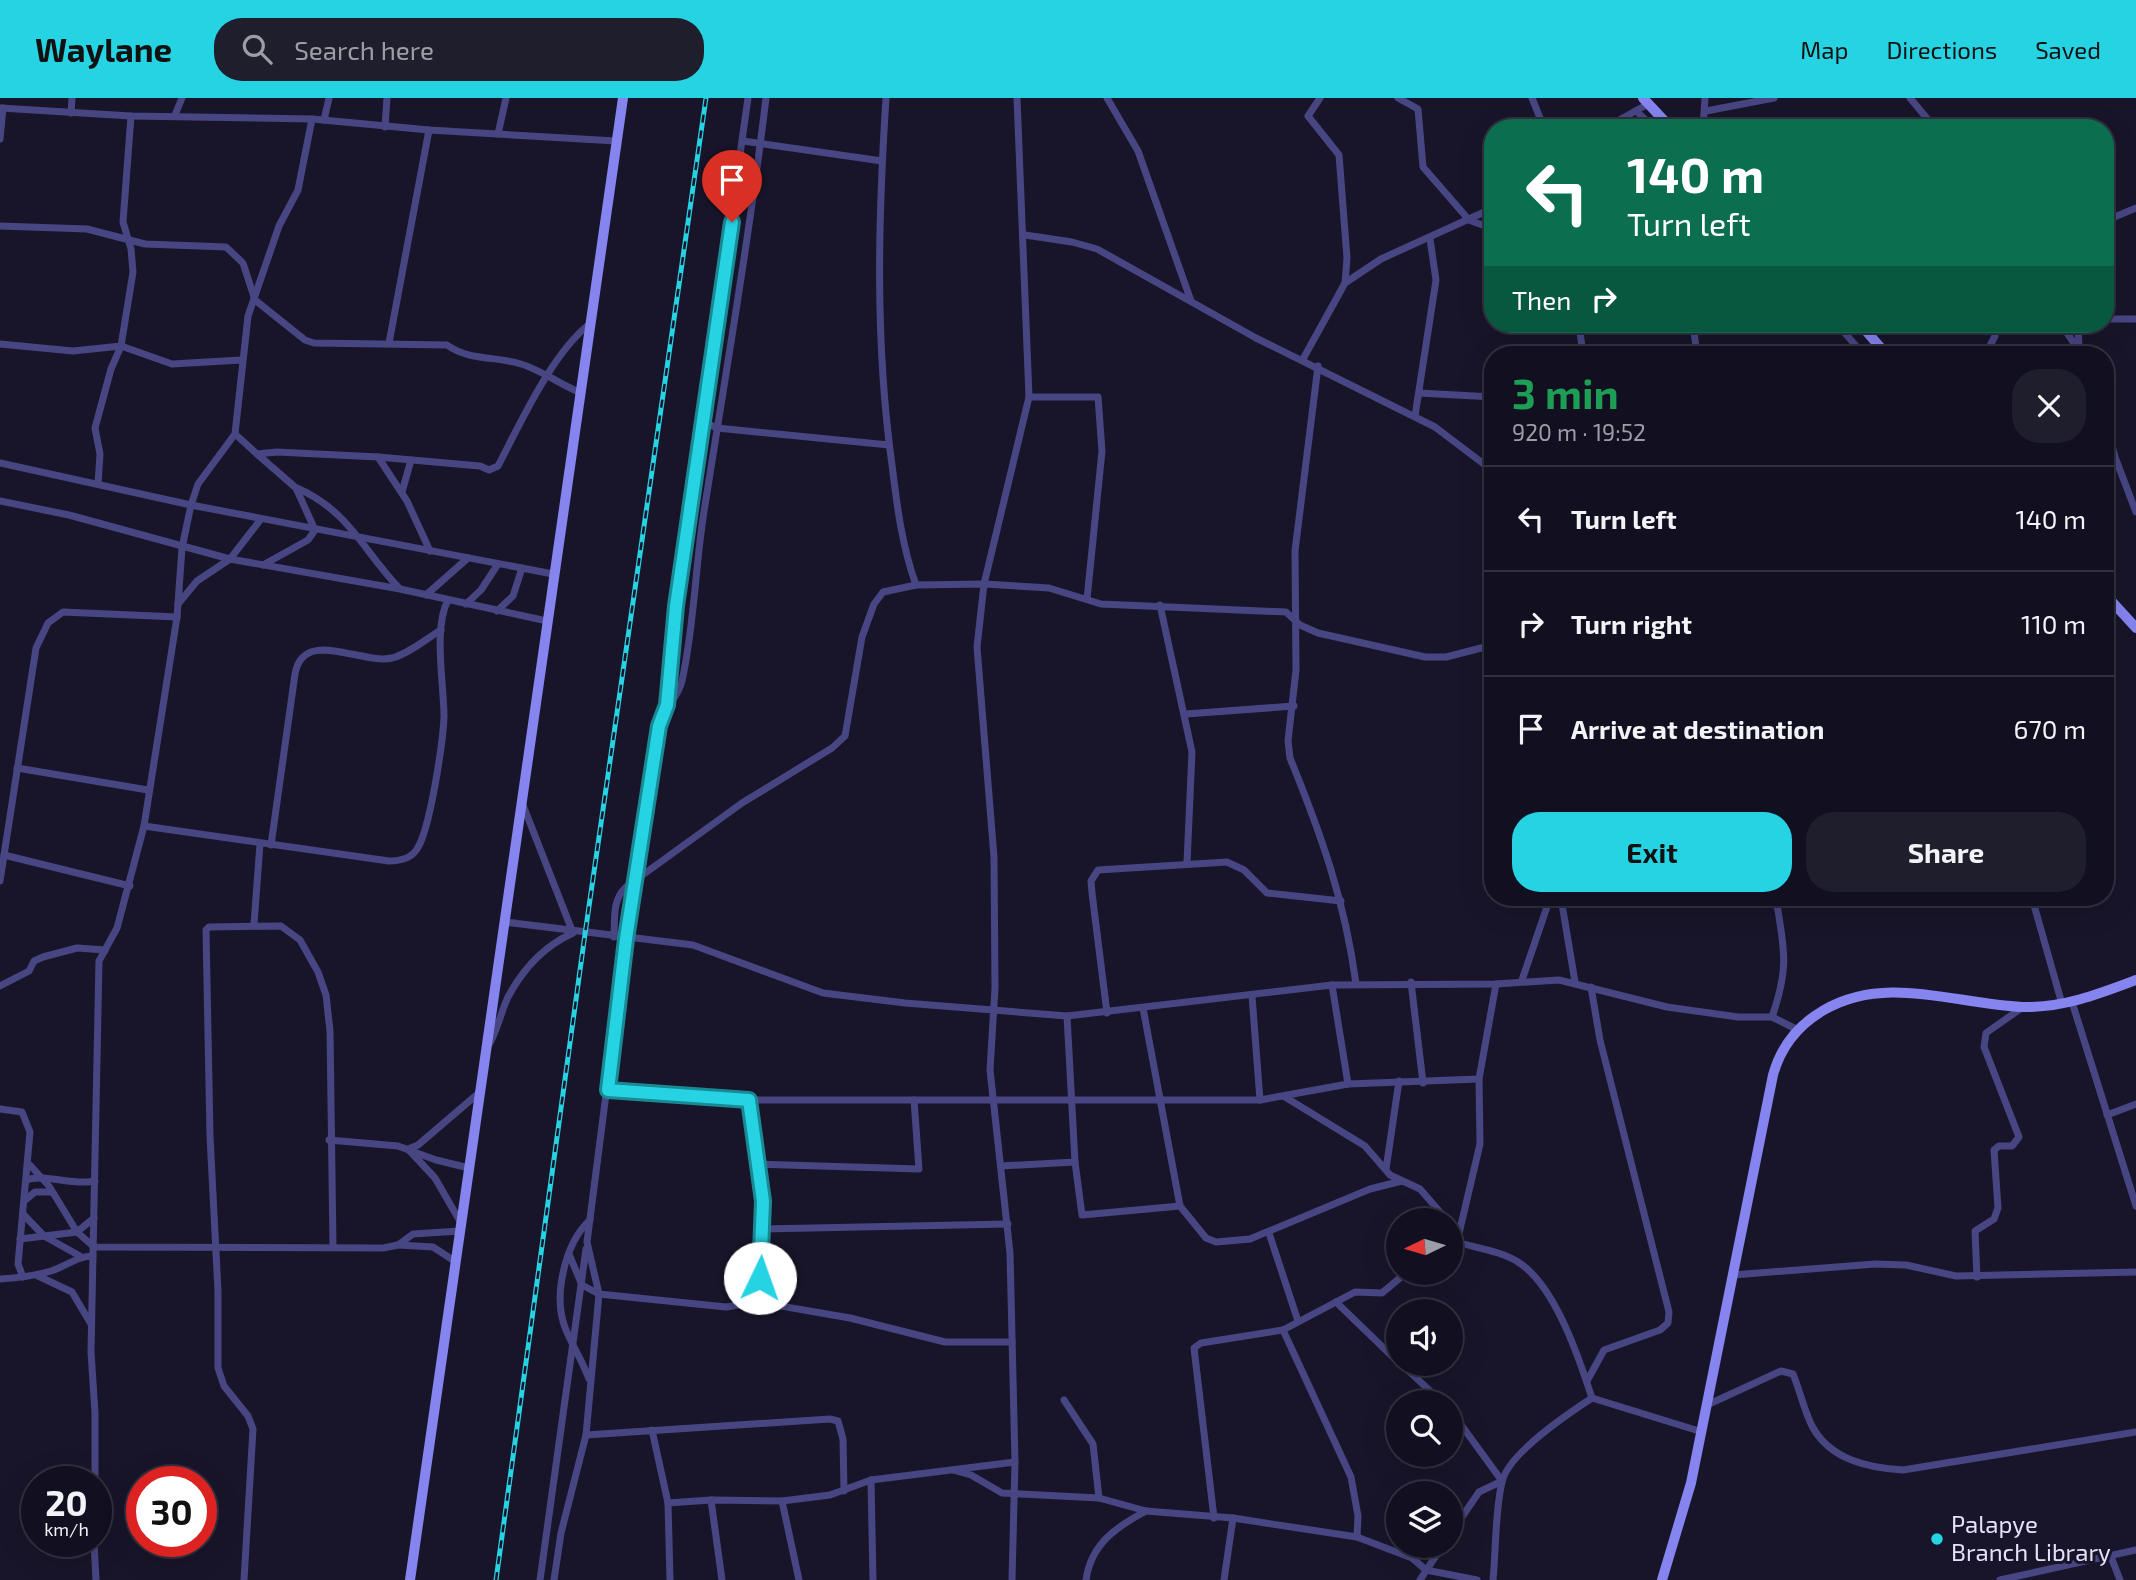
<!DOCTYPE html>
<html lang="en">
<head>
<meta charset="utf-8">
<style>
	:root { --surface:#121020; --page:#1f1e2d; --text:#f1f3f6; --muted:#9c9da5; --line:#31303e; --accent:#26d3e3 }
	body { margin:0; font-family:"Exo 2",sans-serif; background:var(--page); color:var(--text); height:100vh; display:flex; flex-direction:column; font-size:26px; white-space:nowrap }
	* { box-sizing:border-box; margin:0 }
	p { font-size:23px; color:var(--muted) }
	.icon { flex:none; width:38px; height:38px; fill:none; stroke:currentColor; stroke-width:2; stroke-linecap:round; stroke-linejoin:round }
	.map { position:relative; flex:1; overflow:hidden }
	.sheet { position:absolute; left:1484px; top:248px; width:630px; height:560px; display:flex; flex-direction:column; background:var(--surface); border-radius:28px; box-shadow:0 7px 28px #0002,0 0 0 2px var(--line) }
	.sheet>* { flex:none }
	.banner { position:absolute; left:1484px; top:21px; width:630px; height:214px; border-radius:28px; box-shadow:0 7px 28px #0002,0 0 0 2px var(--line); background:#0b6e4f; color:#fff; overflow:hidden }
	.needle { width:46px; rotate:265deg }
	.fabs { position:absolute; left:1386px; top:1110px; display:grid; gap:14px }
	.fabs a { display:grid; place-items:center; width:77px; height:77px; border-radius:50%; background:var(--surface); box-shadow:0 7px 28px #0002,0 0 0 2px var(--line); font-size:35px }
	.speed { position:absolute; left:21px; top:1368px; display:flex; gap:14px; font-size:35px; font-weight:700; text-align:center }
	.speed>* { display:grid; place-content:center; width:91px; height:91px; border-radius:50%; background:var(--surface); box-shadow:0 7px 28px #0002,0 0 0 2px var(--line); line-height:1 }
	.speed small { font-size:18px; font-weight:400 }
	.speed .limit { border:10px solid #d22; background:#fff; color:#111 }
	.pin { position:absolute; display:grid; place-items:center; width:60px; height:60px; color:#fff; margin:-72px -30px; border-radius:50% 50% 50% 0; rotate:-45deg; box-shadow:0 0 7px #0007 }
	.pin .icon { rotate:45deg }
	.me { position:absolute; width:77px; margin:-38px; rotate:3deg; stroke-linejoin:round; filter:drop-shadow(0 0 5px #0008) }
	.turn { display:flex; align-items:center; gap:24px; height:147px; padding:0 28px; font-size:32px }
	.turn .icon { width:91px; height:91px; stroke-width:2.5 }
	.turn b { display:block; font-size:49px; line-height:60px }
	.then { display:flex; align-items:center; height:66px; padding:0 28px; background:#0003; gap:14px; font-size:26px }
	.round { display:grid; place-items:center; flex:none; width:74px; height:74px; border-radius:28px; background:var(--page) }
	.summary { display:flex; align-items:center; justify-content:space-between; height:119px; padding:0 28px }
	h1 { font-size:42px; font-weight:700; line-height:52px; color:#1e9e55 }
	.action { display:flex; gap:14px; margin-top:auto; padding:14px 28px }
	.action a { flex:1; height:80px; border-radius:28px; background:var(--accent); color:#111; font-size:28px; font-weight:700; line-height:80px; text-align:center }
	.action a+a { background:var(--page); color:var(--text) }
	ul { padding:0; list-style:none }
	li { display:flex; align-items:center; gap:21px; height:105px; padding:0 28px; border-top:2px solid var(--line) }
	li div { flex:1 }
	li b { display:block; font-size:26px }
	li em { font-style:normal }
	header { display:flex; align-items:center; gap:42px; box-sizing:border-box; height:98px; padding:0 35px; background:var(--accent); color:#111 }
	header strong { font-size:33px }
	nav { display:flex; gap:38px; margin-inline-start:auto; font-size:24px }
	.search { width:490px; height:63px; background:var(--page); display:flex; align-items:center; gap:18px; box-sizing:border-box; padding:0 24px; border-radius:28px; color:var(--muted); font-size:26px }
	.map>svg:first-child { display:block }
	.lines { fill:none; stroke-linecap:round; stroke-linejoin:round }
	.street { stroke:#474683; stroke-width:7 }
	.secondary { stroke:#8684ef; stroke-width:10 }
	.rail-casing { stroke:#26d3e3; stroke-width:5 }
	.rail { stroke:#18152a; stroke-width:2.5; stroke-dasharray:8; stroke-linecap:butt }
	.route-casing { stroke:#198994; stroke-width:18 }
	.route { stroke:#26d3e3; stroke-width:12 }
	.poi-dot { fill:#26d3e3; stroke:#18152a; stroke-width:2.5 }
	.labels { text-anchor:middle; stroke-width:6; stroke-linejoin:round; paint-order:stroke }
	.poi-label { font-size:24px; fill:#e4e1fb; stroke:#18152a; text-anchor:start }
</style>
</head>
<body>
<header>
<strong>Waylane</strong>
<div class="search"><svg class="icon" aria-label="search" viewBox="0 0 24 24"><circle cx="10" cy="10" r="6"/><path d="M15 15l6 6"/></svg>Search here</div>
<nav><a>Map</a><a>Directions</a><a>Saved</a></nav>
</header>
<div class="map">
<svg width="2136" height="1482" viewBox="0 0 2136 1482">
	<rect width="100%" height="100%" fill="#18152a"/>
	<g class="lines">
		<g class="street">
			<path d="M 886,0 C 878,123 875,245 892,367 C 897,408 902,448 916,487"/>
			<polyline points="1107,0 1138,53 1191,203"/>
			<polyline points="1320,0 1308,18 1339,57 1347,160 1345,185"/>
			<polyline points="1398,0 1418,11 1423,69 1469,122 1493,131"/>
			<polyline points="1532,0 1544,30"/>
			<polyline points="1910,0 1935,30"/>
			<polyline points="0,10 131,18 312,21 429,32 616,43"/>
			<polyline points="1636,13 1655,30"/>
			<polyline points="1706,13 1774,0"/>
			<polyline points="71,15 72,0"/>
			<polyline points="175,17 182,0"/>
			<polyline points="324,22 329,0"/>
			<polyline points="385,29 387,0"/>
			<polyline points="1605,30 1648,6"/>
			<polyline points="1703,30 1705,0"/>
			<polyline points="498,36 506,0"/>
			<polyline points="0,41 3,10"/>
			<polyline points="743,43 882,63"/>
			<polyline points="2105,123 2136,110"/>
			<path d="M 0,128 L 87,131 L 145,146 L 226,149 L 243,165 L 255,202 L 305,242 L 314,245 L 447,247 C 469,263 496,258 521,266 C 539,271 561,287 581,295"/>
			<polyline points="1025,137 1072,144 1097,151 1256,240 1435,329 1493,373"/>
			<polyline points="2105,221 2136,221"/>
			<polyline points="1579,226 1583,257"/>
			<polyline points="1693,226 1697,257"/>
			<polyline points="1837,226 1864,257"/>
			<polyline points="2061,226 2082,257"/>
			<polyline points="2078,226 2079,250"/>
			<polyline points="1861,227 1909,226"/>
			<polyline points="389,245 429,32"/>
			<polyline points="0,246 73,253 121,248 172,266 242,262"/>
			<polyline points="1985,257 1995,238 1994,226"/>
			<polyline points="1303,261 1345,185 1381,161 1493,110"/>
			<path d="M 1318,268 L 1295,453 L 1296,572 L 1288,643 L 1290,660 C 1321,736 1345,803 1356,886"/>
			<polyline points="1419,295 1493,299"/>
			<polyline points="1029,299 1098,299 1102,353 1087,501"/>
			<polyline points="1415,318 1436,182 1430,141"/>
			<polyline points="2105,322 2115,359 2136,414"/>
			<polyline points="704,324 717,330 889,347"/>
			<path d="M 235,336 L 257,356 L 277,354 L 378,359 L 480,368 L 489,372 L 498,368 C 520,326 553,253 591,225"/>
			<polyline points="257,356 296,390 315,432 308,442 263,467"/>
			<polyline points="378,359 407,403 430,453"/>
			<polyline points="0,365 191,407 553,476"/>
			<polyline points="98,386 100,356 95,330 111,271 121,248 133,174 131,151 123,124 131,18"/>
			<path d="M 297,390 C 349,413 362,451 399,490"/>
			<polyline points="402,394 411,362"/>
			<polyline points="0,403 69,417 230,461 400,491 547,523"/>
			<polyline points="426,497 468,460"/>
			<polyline points="178,506 197,483 230,461 261,421"/>
			<polyline points="466,506 481,492 498,466"/>
			<polyline points="1160,507 1192,654 1187,765"/>
			<polyline points="497,513 513,498 522,470"/>
			<polyline points="667,607 676,508 748,0"/>
			<polyline points="1186,616 1294,608"/>
			<polyline points="17,670 148,692"/>
			<path d="M 144,728 L 389,763 C 399,763 411,761 417,751 C 430,732 443,644 444,619 C 444,586 433,530 448,502"/>
			<path d="M 271,747 L 295,576 C 303,529 362,567 392,560 C 408,556 426,541 441,532"/>
			<polyline points="4,757 130,788"/>
			<polyline points="0,783 36,550 48,525 63,514 177,519"/>
			<polyline points="1561,800 1575,884"/>
			<polyline points="2032,800 2062,906"/>
			<polyline points="505,824 693,847 823,895 905,905 1067,918 1332,887 1496,886 1559,882 1667,909 1738,919 1772,919 1798,932"/>
			<polyline points="254,826 260,746"/>
			<path d="M 614,839 C 615,821 612,802 626,789 L 742,705 L 832,650 L 845,638 L 862,539 L 874,506 L 883,494 L 916,487 L 984,486 L 1049,490 L 1101,506 L 1286,514 L 1300,527 L 1318,535 L 1425,559 L 1446,559 L 1493,547"/>
			<polyline points="1522,882 1550,800"/>
			<polyline points="1411,884 1423,985"/>
			<polyline points="1332,887 1348,986"/>
			<polyline points="0,888 29,873 34,863 43,859 77,850 105,852"/>
			<polyline points="1252,898 1260,1002"/>
			<polyline points="2072,904 2136,1108"/>
			<polyline points="1143,910 1180,1108 1206,1140 1216,1144 1250,1141 1370,1091 1402,1083"/>
			<polyline points="1107,915 1092,795 1091,783 1098,772 1227,764 1244,772 1267,795 1341,803"/>
			<polyline points="1067,918 1075,1064 1082,1117 1180,1108"/>
			<path d="M 1772,919 C 1790,867 1784,852 1776,800"/>
			<path d="M 490,945 C 498,930 501,914 508,899 C 523,871 544,848 573,835 L 521,702"/>
			<polyline points="608,992 749,1002 1260,1002 1348,986 1479,981"/>
			<polyline points="1285,999 1365,1048 1390,1077 1420,1091 1447,1122"/>
			<polyline points="749,1002 763,1103 758,1204"/>
			<polyline points="0,1011 22,1014 30,1034 18,1166 23,1179"/>
			<polyline points="2107,1017 2136,1006"/>
			<polyline points="329,1042 398,1048 436,1062 469,1070"/>
			<polyline points="28,1065 49,1088 77,1134 94,1149 383,1150 398,1147 413,1136 460,1133"/>
			<polyline points="756,1066 919,1071 914,1002"/>
			<polyline points="1001,1068 1075,1064"/>
			<polyline points="1386,1071 1399,983"/>
			<path d="M 26,1082 C 45,1075 72,1088 95,1083"/>
			<polyline points="24,1103 35,1094 52,1094"/>
			<polyline points="23,1116 44,1138 80,1158"/>
			<polyline points="461,1125 435,1080 408,1051 418,1047 480,994"/>
			<polyline points="1451,1130 1456,1143"/>
			<polyline points="762,1131 1008,1126"/>
			<polyline points="1269,1135 1298,1223"/>
			<polyline points="20,1141 77,1134 94,1120"/>
			<path d="M 1457,1144 C 1476,1150 1501,1153 1518,1164 C 1555,1187 1579,1260 1592,1300"/>
			<polyline points="399,1147 433,1149 456,1164"/>
			<polyline points="1451,1149 1457,1144 1480,1046 1479,981 1496,886"/>
			<polyline points="569,1156 582,1187 599,1196 726,1209 758,1204 850,1220 945,1244 1012,1244"/>
			<polyline points="1733,1177 1875,1166 1906,1167 1956,1178 2136,1174"/>
			<polyline points="38,1178 72,1194 91,1226"/>
			<polyline points="1977,1179 1975,1133 1994,1121 1998,1110 1994,1052 1999,1048 2012,1048 2019,1039 1984,949 1986,935 2023,909"/>
			<path d="M 0,1181 C 18,1180 34,1178 51,1173 C 67,1168 77,1158 93,1158"/>
			<polyline points="1336,1204 1398,1264"/>
			<polyline points="1400,1265 1442,1304"/>
			<path d="M 589,1281 C 583,1264 573,1249 566,1232 C 552,1199 565,1145 590,1122"/>
			<polyline points="1587,1283 1604,1252 1660,1232 1668,1225 1669,1214 1600,942 1591,889"/>
			<polyline points="1064,1302 1093,1346 1099,1400"/>
			<path d="M 1707,1307 L 1781,1273 L 1793,1276 C 1800,1293 1804,1312 1812,1328 C 1830,1362 1869,1370 1903,1372 L 2136,1334"/>
			<polyline points="1451,1313 1502,1383 1479,1394 1451,1435"/>
			<polyline points="652,1332 668,1405 670,1482"/>
			<polyline points="586,1337 830,1321 838,1323 843,1341 844,1393"/>
			<polyline points="953,1372 971,1377 1002,1395 1099,1400 1146,1413 1233,1420 1357,1439 1358,1418 1351,1379 1283,1232"/>
			<polyline points="871,1382 873,1482"/>
			<polyline points="95,1384 95,1315 91,1254 99,863 117,830 144,728 177,519 182,450 191,407 198,386 235,336 248,218 279,128 298,92 312,21"/>
			<polyline points="711,1402 722,1482"/>
			<polyline points="782,1403 799,1482"/>
			<polyline points="668,1405 711,1402 782,1403 830,1397 871,1382 1015,1364"/>
			<polyline points="1214,1420 1194,1250 1201,1245 1283,1232 1355,1194 1382,1195 1407,1174"/>
			<polyline points="1357,1439 1412,1460 1426,1472 1477,1482"/>
			<polyline points="94,1444 96,1482"/>
			<polyline points="2110,1456 2120,1482"/>
			<polyline points="244,1482 253,1331 248,1318 224,1288 218,1270 218,1193 210,1038 206,832 209,829 281,828 300,842 318,874 326,897 330,933 333,1149"/>
			<polyline points="540,1482 586,1151"/>
			<path d="M 554,1482 L 561,1435 L 586,1337 L 599,1196 L 587,1144 L 626,841 L 659,628 C 664,608 677,603 682,583 C 694,529 695,474 703,420 C 725,280 749,141 766,0"/>
			<polyline points="1012,1482 1015,1364 1010,1155 990,972 995,890 994,759 977,549 984,486 1029,299 1017,0"/>
			<path d="M 1086,1482 C 1091,1446 1116,1429 1146,1413"/>
			<polyline points="1224,1482 1233,1420"/>
			<polyline points="1420,1482 1443,1447"/>
			<path d="M 1493,1482 C 1496,1452 1495,1413 1502,1384 C 1508,1356 1569,1315 1592,1300 L 1699,1333"/>
			<polyline points="2000,1482 2136,1452"/>
		</g>
		<g class="secondary">
			<polyline points="1643,0 1671,30"/>
			<polyline points="1860,226 1887,257"/>
			<polyline points="2105,496 2136,530"/>
			<polyline points="410,1482 623,0"/>
			<path d="M 1662,1482 L 1691,1385 L 1773,977 C 1781,948 1798,927 1824,912 C 1886,876 1955,906 2022,909 C 2063,910 2099,896 2136,882"/>
		</g>
		<defs>
			<polyline id="rail" points="496,1482 585,836 706,0"/>
		</defs>
		<use href="#rail" class="rail-casing"/>
		<use href="#rail" class="rail"/>
	</g>
	<g class="lines">
		<defs>
			<polyline id="route" points="732,124 676,508 667,607 659,628 626,841 608,992 749,1002 763,1103 760,1180"/>
		</defs>
		<use href="#route" class="route-casing"/>
		<use href="#route" class="route"/>
	</g>
	<circle class="poi-dot" cx="1937" cy="1441" r="7"/>
	<g class="labels">
		<g class="poi-label">
			<text x="1951" y="1435">Palapye<tspan x="1951" dy="28">Branch Library</tspan></text>
		</g>
	</g>
</svg>
<div class="fabs">
<a><svg class="needle" viewBox="-14 -14 28 28"><path d="M0-13l5 13h-10z" fill="#e53935"/><path d="M0 13l5-13h-10z" fill="#9c9da5"/></svg></a>
<a><svg class="icon" aria-label="sound" viewBox="0 0 24 24"><path d="M4 9h4l5-4v14l-5-4H4zM17 9q2 3 0 6"/></svg></a>
<a><svg class="icon" aria-label="search" viewBox="0 0 24 24"><circle cx="10" cy="10" r="6"/><path d="M15 15l6 6"/></svg></a>
<a><svg class="icon" aria-label="layers" viewBox="0 0 24 24"><path d="M12 4l9 5-9 5-9-5zM3 14l9 5 9-5"/></svg></a>
</div>
<div class="speed"><div>20<small>km/h</small></div><div class="limit">30</div></div>
<div class="pin" style="left:732px;top:124px;background:#d93025"><svg class="icon" aria-label="arrive" viewBox="0 0 24 24"><path d="M6 21V4h12l-3 4 3 4H6"/></svg></div>
<svg class="me" style="left:760px;top:1180px" viewBox="-20 -20 40 40"><circle r="19" fill="#fff"/><path d="M0-13L10 11 0 6-10 11z" fill="#26d3e3"/></svg>
<div class="banner">
<div class="turn"><svg class="icon" aria-label="left" viewBox="0 0 24 24"><path d="M17 20v-9H6M10 6l-5 5 5 5"/></svg><div><b>140 m</b>Turn left</div></div>
<div class="then">Then<svg class="icon" aria-label="right" viewBox="0 0 24 24"><path d="M7 20v-9h11M14 6l5 5-5 5"/></svg></div>
</div>
<section class="sheet">
<div class="summary"><div><h1>3 min</h1><p>920 m · 19:52</p></div><a class="round"><svg class="icon" aria-label="close" viewBox="0 0 24 24"><path d="M6 6l12 12M18 6L6 18"/></svg></a></div>
<ul>
<li><svg class="icon" aria-label="left" viewBox="0 0 24 24"><path d="M17 20v-9H6M10 6l-5 5 5 5"/></svg><div><b>Turn left</b></div><em>140 m</em></li>
<li><svg class="icon" aria-label="right" viewBox="0 0 24 24"><path d="M7 20v-9h11M14 6l5 5-5 5"/></svg><div><b>Turn right</b></div><em>110 m</em></li>
<li><svg class="icon" aria-label="arrive" viewBox="0 0 24 24"><path d="M6 21V4h12l-3 4 3 4H6"/></svg><div><b>Arrive at destination</b></div><em>670 m</em></li>
</ul>
<div class="action"><a>Exit</a><a>Share</a></div>
</section>
</div>
</body>
</html>
